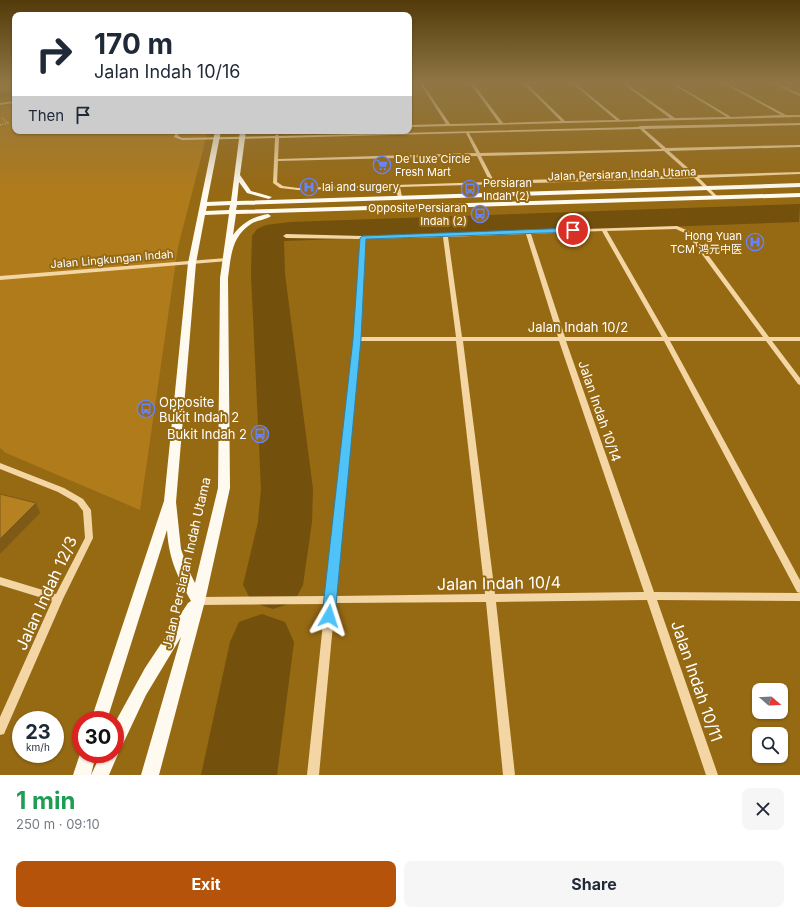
<!DOCTYPE html>
<html lang="en">
<head>
<meta charset="utf-8">
<style>
	:root { --surface:#fff; --page:#f6f6f7; --text:#1f2937; --muted:#747a83; --accent:#b45309 }
	body { margin:0; font-family:Inter,"Noto Sans SC",sans-serif; background:var(--page); color:var(--text); height:100vh; display:flex; flex-direction:column; font-size:15px; white-space:nowrap }
	* { box-sizing:border-box; margin:0 }
	p { font-size:13px; color:var(--muted) }
	.icon { flex:none; width:22px; height:22px; fill:none; stroke:currentColor; stroke-width:2; stroke-linecap:round; stroke-linejoin:round }
	.map { position:relative; height:775px; overflow:hidden }
	.side { display:flex; flex-direction:column; background:var(--surface); flex:1 }
	.side>* { flex:none }
	.guide { position:absolute; left:12px; top:12px; width:400px; height:122px; border-radius:8px; box-shadow:0 1px 3px #0004; background:#fff; color:var(--text); overflow:hidden }
	.needle { width:26px; rotate:109deg }
	.controls { position:absolute; left:752px; top:683px; display:grid; gap:8px }
	.controls a { display:grid; place-items:center; width:36px; height:36px; border-radius:8px; background:var(--surface); box-shadow:0 1px 3px #0004; font-size:20px }
	.speed { position:absolute; left:12px; top:711px; display:flex; gap:8px; font-size:20px; font-weight:700; text-align:center }
	.speed>* { display:grid; place-content:center; width:52px; height:52px; border-radius:50%; background:var(--surface); box-shadow:0 1px 3px #0004; line-height:1 }
	.speed small { font-size:10px; font-weight:400 }
	.speed .limit { border:6px solid #d22; background:#fff; color:#111 }
	.pin { position:absolute; display:grid; place-items:center; width:34px; height:34px; color:#fff; margin:-17px; border:2px solid #fff; border-radius:50%; box-shadow:0 1px 4px #0007 }
	.me { position:absolute; width:44px; margin:-22px; rotate:6deg; stroke-linejoin:round; filter:drop-shadow(0 0 3px #0008) }
	.turn { display:flex; align-items:center; gap:14px; height:84px; padding:0 16px; font-size:18px }
	.turn .icon { width:52px; height:52px; stroke-width:2.5 }
	.turn b { display:block; font-size:28px; line-height:34px }
	.then { display:flex; align-items:center; height:38px; padding:0 16px; background:#0003; gap:8px; font-size:15px }
	.round { display:grid; place-items:center; flex:none; width:42px; height:42px; border-radius:8px; background:var(--page) }
	.overview { display:flex; align-items:center; justify-content:space-between; height:68px; padding:0 16px }
	h1 { font-size:24px; font-weight:700; line-height:30px; color:#1e9e55 }
	.cta { display:flex; gap:8px; margin-top:auto; padding:8px 16px }
	.cta a { flex:1; height:46px; border-radius:8px; background:var(--accent); color:#fff; font-size:16px; font-weight:700; line-height:46px; text-align:center }
	.cta a+a { background:var(--page); color:var(--text) }
	.map>svg:first-child { display:block }
	.green { fill:#b07b1b }
	.lines { fill:none; stroke-linecap:round; stroke-linejoin:round }
	.river { fill:#73500c; fill-rule:evenodd }
	.path { stroke:#f3d6a4; stroke-width:1.5; stroke-dasharray:1 1.5; stroke-linecap:butt }
	.minor { fill:#f3d6a4; fill-rule:evenodd }
	.major { fill:#fffaf0; fill-rule:evenodd }
	.shaded-wall { fill:#7f5a17 }
	.building { fill:#b58121; stroke:#7f5a17 }
	.route { fill:#4fc3f7; stroke:#337fa1 }
	.labels { text-anchor:middle; stroke-width:4; stroke-linejoin:round; paint-order:stroke }
	.far-poi-label { font-size:11px; fill:#fff; stroke:#966913; text-anchor:start }
	.far-street-label { font-size:11px; fill:#fff; stroke:#966913 }
	.street-label { font-size:13px; fill:#fff; stroke:#966913 }
	.poi-label { font-size:13px; fill:#fff; stroke:#966913; text-anchor:start }
	.near-street-label { font-size:16px; fill:#fff; stroke:#966913 }
</style>
</head>
<body>
<div class="map">
<svg width="800" height="775" viewBox="0 0 800 775">
	<rect width="100%" height="100%" fill="#966913"/>
	<polygon class="green" points="15,104 15,131 208,131 178,247 140,510 6,453 0,448 0,106"/>
	<g class="lines">
		<g class="river">
			<polygon points="800,204 799,222 284,241 285,274 313,489 312,522 303,585 294,602 273,609 252,602 243,585 258,522 261,489 251,274 252,236 257,229 266,225 290,222"/>
			<polygon points="262,614 285,622 294,642 277,775 201,775 230,642 239,622"/>
		</g>
		<polyline class="path" points="0,125 8,123 2,118"/>
		<g class="minor">
			<polygon points="420,83 422,83 450,124 499,123 470,83 473,83 503,123 561,121 523,83 526,83 565,121 616,120 572,83 575,83 620,120 670,118 622,83 625,83 675,118 727,117 671,83 674,83 731,117 781,115 723,83 726,83 786,115 800,115 800,117 409,127 409,125 446,124"/>
			<polygon points="772,83 776,83 800,94 800,96"/>
			<polygon points="15,101 15,103 0,105 0,103"/>
			<path d="M 800,123 L 800,125 L 644,129 L 666,148 L 800,145 L 800,147 L 669,151 L 696,175 L 800,172 L 800,174 L 699,178 L 717,196 L 717,198 L 715,198 L 694,178 L 400,187 L 402,197 L 400,198 L 398,197 L 395,187 L 298,190 L 280,188 L 273,183 L 275,138 L 182,140 L 174,137 L 176,131 L 180,131 L 178,136 L 182,138 L 275,136 L 277,134 L 279,136 L 638,127 L 640,126 ZM 640,129 L 662,149 L 480,153 L 469,133 ZM 466,133 L 476,153 L 278,159 L 279,138 ZM 664,151 L 691,175 L 494,181 L 481,156 ZM 477,156 L 490,182 L 298,188 L 283,186 L 277,182 L 278,161 Z"/>
			<path d="M 677,226 L 691,232 L 769,337 L 800,337 L 800,341 L 772,341 L 800,378 L 800,385 L 798,384 L 766,341 L 670,341 L 800,580 L 800,593 L 797,592 L 664,341 L 566,341 L 654,592 L 800,593 L 800,601 L 657,600 L 718,775 L 706,775 L 647,600 L 496,602 L 515,775 L 503,775 L 486,602 L 335,603 L 319,775 L 307,775 L 325,604 L 198,605 L 195,604 L 193,601 L 195,598 L 198,597 L 326,596 L 354,339 L 360,239 L 286,238 L 283,236 L 286,234 L 363,236 ZM 676,229 L 687,234 L 763,337 L 668,337 L 607,231 ZM 602,231 L 662,337 L 565,337 L 531,234 ZM 526,234 L 558,337 L 462,337 L 448,237 ZM 443,237 L 456,337 L 360,337 L 365,239 ZM 360,341 L 456,341 L 485,594 L 336,596 ZM 463,341 L 559,341 L 644,592 L 495,594 Z"/>
			<polygon points="226,258 228,259 228,261 0,280 0,276"/>
			<polygon points="0,463 64,488 83,499 91,510 93,538 63,599 4,734 0,735 0,717 52,601 0,585 0,577 56,594 85,538 83,511 77,503 58,492 0,469"/>
		</g>
		<g class="major">
			<path d="M 215,131 L 221,131 L 207,202 L 231,201 L 240,131 L 246,131 L 240,175 L 251,191 L 272,197 L 269,199 L 247,193 L 239,182 L 237,201 L 800,183 L 800,187 L 237,205 L 236,210 L 800,193 L 800,197 L 236,214 L 233,235 C 243,222 253,217 268,214 L 271,216 C 266,220 257,220 251,224 C 231,237 231,257 228,278 L 230,488 L 205,601 L 159,775 L 141,775 L 181,637 L 146,695 L 121,748 L 116,749 L 118,754 L 109,775 L 91,775 L 101,754 L 115,754 L 115,724 L 117,719 L 145,668 L 188,603 L 191,601 C 177,575 169,560 167,530 L 107,720 L 91,720 L 164,501 L 188,263 ZM 230,205 L 229,210 L 206,211 L 207,206 ZM 229,214 L 220,278 L 218,488 L 195,583 L 188,569 L 181,549 L 176,502 L 196,263 L 205,215 Z"/>
			<polygon points="81,751 81,754 96,754 91,775 73,775"/>
		</g>
	</g>
	<g class="shaded-wall">
		<polygon points="15,90 15,96 0,98 0,92"/>
		<polygon points="36,503 40,513 0,554 0,539"/>
	</g>
	<g class="building">
		<polygon points="0,83 15,83 15,90 0,92"/>
		<polygon points="0,494 36,503 0,539"/>
	</g>
	<linearGradient id="sky" x2="0" y2="1"><stop stop-color="#523a0a"/><stop offset="0.43" stop-color="#8f7644"/><stop offset="1" stop-color="#8f7644" stop-opacity="0"/></linearGradient>
	<rect width="800" height="191" fill="url(#sky)"/>
	<polygon class="route" points="573,228 575,229 575,232 366,239 361,339 335,616 333,620 329,622 324,620 322,616 353,339 360,238 363,236"/>
	<defs>
		<symbol id="supermarket-ring" viewBox="-11 -11 22 22"><circle r="9.5" fill="#966913" stroke="#6684ff" stroke-width="1.5"/><path d="M-6-5.5h2.5l.6 2H6L4.5 2H-2.5L-4.4-4H-6ZM-1.5 3.2a1.3 1.3 0 1 0 .1 0ZM3 3.2a1.3 1.3 0 1 0 .1 0Z" fill="#6684ff"/></symbol>
		<symbol id="hospital-ring" viewBox="-11 -11 22 22"><circle r="9.5" fill="#966913" stroke="#6684ff" stroke-width="1.5"/><path d="M-5-5h3v3.5h4V-5h3V5h-3V1.5h-4V5h-3Z" fill="#6684ff"/></symbol>
		<symbol id="bus-ring" viewBox="-11 -11 22 22"><circle r="9.5" fill="#966913" stroke="#6684ff" stroke-width="1.5"/><path d="M-5-6H5V4H4V6H2V4H-2V6H-4V4H-5ZM-3.5-4V0h7V-4ZM-3.5 1.2v1.5H-2V1.2ZM2 1.2v1.5H3.5V1.2Z" fill="#6684ff"/></symbol>
	</defs>
	<g fill-rule="evenodd">
		<use href="#supermarket-ring" x="372" y="155" width="20" height="20"/>
		<use href="#hospital-ring" x="299" y="177" width="20" height="20"/>
		<use href="#bus-ring" x="460" y="179" width="20" height="20"/>
		<use href="#bus-ring" x="470" y="204" width="20" height="20"/>
		<use href="#hospital-ring" x="745" y="232" width="20" height="20"/>
		<use href="#bus-ring" x="136" y="399" width="20" height="20"/>
		<use href="#bus-ring" x="250" y="424" width="20" height="20"/>
	</g>
	<g class="labels">
		<g class="far-poi-label">
			<text x="395" y="163">De Luxe Circle<tspan x="395" dy="13">Fresh Mart</tspan></text>
			<text x="483" y="187">Persiaran<tspan x="483" dy="13">Indah (2)</tspan></text>
			<text x="322" y="191">lai and surgery</text>
			<text x="467" y="212" text-anchor="end">Opposite Persiaran<tspan x="467" dy="13">Indah (2)</tspan></text>
			<text x="742" y="240" text-anchor="end">Hong Yuan<tspan x="742" dy="13">TCM 鸿元中医</tspan></text>
		</g>
		<g class="far-street-label">
			<text transform="translate(622 174) rotate(-2)" y="4">Jalan Persiaran Indah Utama</text>
			<text transform="translate(112 259) rotate(-5)" y="4">Jalan Lingkungan Indah</text>
		</g>
		<g class="street-label">
			<text x="578" y="332">Jalan Indah 10/2</text>
			<text transform="translate(600 411) rotate(71)" y="5">Jalan Indah 10/14</text>
			<text transform="translate(186 563) rotate(-77)" y="5">Jalan Persiaran Indah Utama</text>
		</g>
		<g class="poi-label">
			<text x="159" y="407">Opposite<tspan x="159" dy="15">Bukit Indah 2</tspan></text>
			<text x="247" y="439" text-anchor="end">Bukit Indah 2</text>
		</g>
		<g class="near-street-label">
			<text transform="translate(499 583) rotate(-1)" y="6">Jalan Indah 10/4</text>
			<text transform="translate(46 593) rotate(-65)" y="6">Jalan Indah 12/3</text>
			<text transform="translate(697 681) rotate(71)" y="6">Jalan Indah 10/11</text>
		</g>
	</g>
</svg>
<div class="controls">
<a><svg class="needle" viewBox="-14 -14 28 28"><path d="M0-13l5 13h-10z" fill="#e53935"/><path d="M0 13l5-13h-10z" fill="#747a83"/></svg></a>
<a><svg class="icon" aria-label="search" viewBox="0 0 24 24"><circle cx="10" cy="10" r="6"/><path d="M15 15l6 6"/></svg></a>
</div>
<div class="speed"><div>23<small>km/h</small></div><div class="limit">30</div></div>
<div class="pin" style="left:573px;top:230px;background:#d93025"><svg class="icon" aria-label="arrive" viewBox="0 0 24 24"><path d="M6 21V4h12l-3 4 3 4H6"/></svg></div>
<svg class="me" style="left:329px;top:616px" viewBox="-20 -20 40 40"><path d="M0-17L14 15 0 8-14 15z" fill="#4fc3f7" stroke="#fff" stroke-width="4"/></svg>
<div class="guide">
<div class="turn"><svg class="icon" aria-label="right" viewBox="0 0 24 24"><path d="M7 20v-9h11M14 6l5 5-5 5"/></svg><div><b>170 m</b>Jalan Indah 10/16</div></div>
<div class="then">Then<svg class="icon" aria-label="arrive" viewBox="0 0 24 24"><path d="M6 21V4h12l-3 4 3 4H6"/></svg></div>
</div>
</div>
<section class="side">
<div class="overview"><div><h1>1 min</h1><p>250 m · 09:10</p></div><a class="round"><svg class="icon" aria-label="close" viewBox="0 0 24 24"><path d="M6 6l12 12M18 6L6 18"/></svg></a></div>
<div class="cta"><a>Exit</a><a>Share</a></div>
</section>
</body>
</html>
